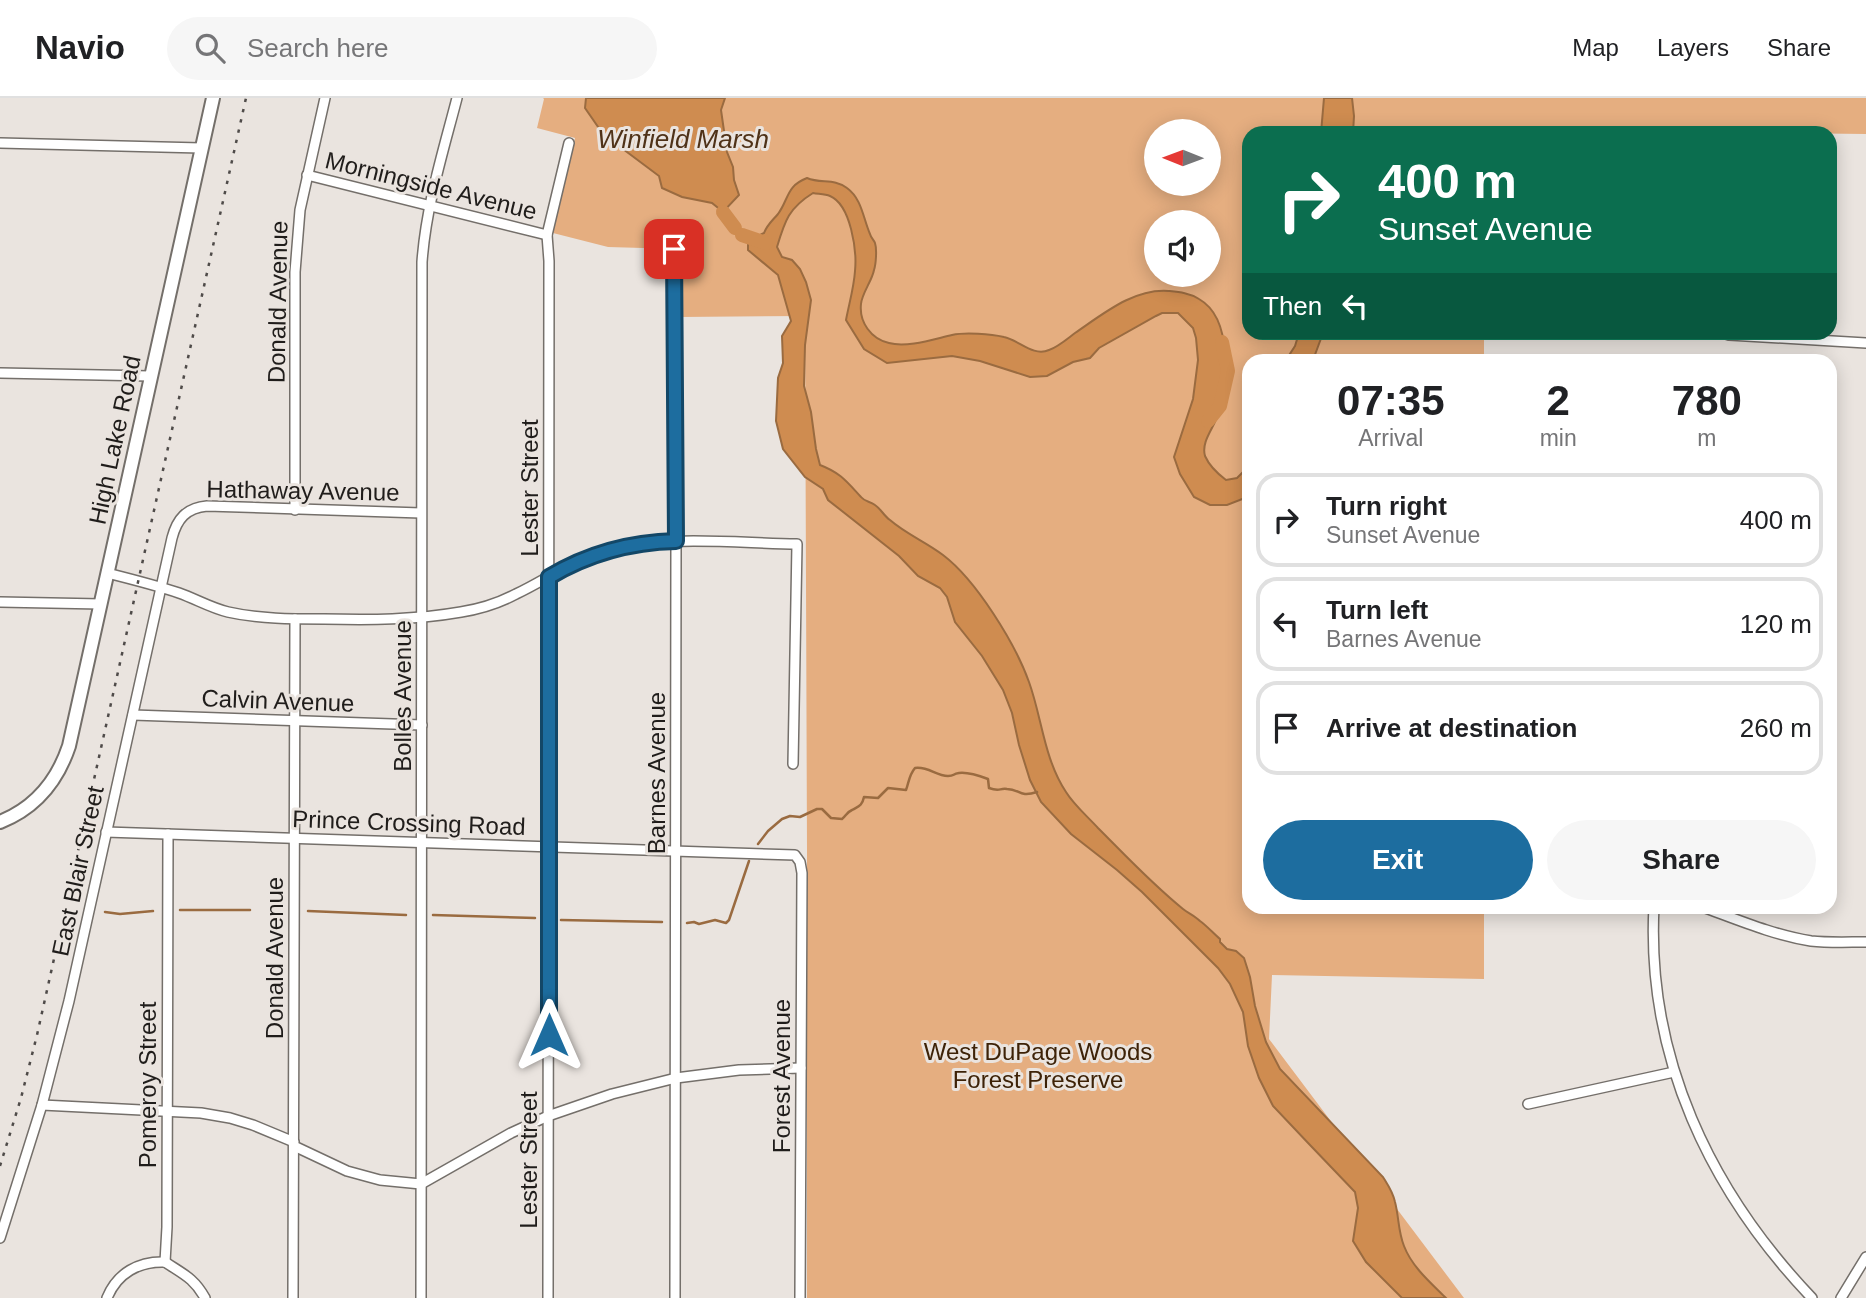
<!DOCTYPE html>
<html lang="en">
<head>
<meta charset="utf-8">
<style>
	:root { --surface:#fff; --page:#f6f6f6; --text:#202124; --muted:#757577; --line:#e0e0e0; --accent:#1d6d9f }
	body { margin:0; font-family:Arial,sans-serif; background:var(--page); color:var(--text); height:100vh; display:flex; flex-direction:column; font-size:26px; white-space:nowrap }
	* { box-sizing:border-box; margin:0 }
	p { font-size:23px; color:var(--muted) }
	.icon { flex:none; width:38px; height:38px; fill:none; stroke:currentColor; stroke-width:2; stroke-linecap:round; stroke-linejoin:round }
	.map { position:relative; flex:1; overflow:hidden }
	.details { position:absolute; left:1242px; top:256px; width:595px; height:560px; display:flex; flex-direction:column; background:var(--surface); border-radius:21px; box-shadow:0 4px 18px #0003 }
	.details>* { flex:none }
	.banner { position:absolute; left:1242px; top:28px; width:595px; height:214px; border-radius:21px; box-shadow:0 4px 18px #0003; background:#0b6e4f; color:#fff; overflow:hidden }
	.needle { width:46px; rotate:271deg }
	.tools { position:absolute; left:1144px; top:21px; display:grid; gap:14px }
	.tools a { display:grid; place-items:center; width:77px; height:77px; border-radius:50%; background:var(--surface); box-shadow:0 4px 18px #0003; font-size:35px }
	.pin { position:absolute; display:grid; place-items:center; width:60px; height:60px; color:#fff; margin:-30px; border-radius:14px; box-shadow:0 4px 10px #0006 }
	.me { position:absolute; width:77px; margin:-38px; rotate:0deg; stroke-linejoin:round; filter:drop-shadow(0 0 5px #0008) }
	.turn { display:flex; align-items:center; gap:24px; height:147px; padding:0 21px; font-size:32px }
	.turn .icon { width:91px; height:91px; stroke-width:2.5 }
	.turn b { display:block; font-size:49px; line-height:60px }
	.then { display:flex; align-items:center; height:66px; padding:0 21px; background:#0003; gap:14px; font-size:26px }
	.eta { display:flex; justify-content:space-evenly; align-items:center; height:119px; text-align:center }
	.eta b { font-size:42px; font-weight:600; line-height:49px }
	.action { display:flex; gap:14px; margin-top:auto; padding:14px 21px }
	.action a { flex:1; height:80px; border-radius:42px; background:var(--accent); color:#fff; font-size:28px; font-weight:600; line-height:80px; text-align:center }
	.action a+a { background:var(--page); color:var(--text) }
	ul { padding:0; list-style:none }
	li { display:flex; align-items:center; gap:21px; height:94px; margin:0 14px 10px; padding:0 7px; border:4px solid var(--line); border-radius:21px }
	li div { flex:1 }
	li b { display:block; font-size:26px }
	li em { font-style:normal }
	header { display:flex; align-items:center; gap:42px; box-sizing:border-box; height:98px; padding:0 35px; background:var(--surface); border-bottom:2px solid var(--line) }
	header strong { font-size:33px }
	nav { display:flex; gap:38px; margin-inline-start:auto; font-size:24px }
	.search { width:490px; height:63px; background:var(--page); display:flex; align-items:center; gap:18px; box-sizing:border-box; padding:0 24px; border-radius:38px; color:var(--muted); font-size:26px }
	.map>svg:first-child { display:block }
	.park { fill:#e5ae80; fill-rule:evenodd }
	.water { fill:#cf8c50; stroke:#9a6b40; stroke-width:2 }
	.lines { fill:none; stroke-linecap:round; stroke-linejoin:round }
	.stream { stroke:#9a6b40; stroke-width:2.5 }
	.river { stroke:#cf8c50; stroke-width:14 }
	.street-casing { stroke:#746f6a; stroke-width:12 }
	.secondary-casing { stroke:#746f6a; stroke-width:16 }
	.street { stroke:#fff; stroke-width:9 }
	.secondary { stroke:#fff; stroke-width:12 }
	.rail { stroke:#4f4b49; stroke-width:2.5; stroke-dasharray:3.5 7; stroke-linecap:butt }
	.route-casing { stroke:#134767; stroke-width:18 }
	.route { stroke:#1d6d9f; stroke-width:12 }
	.labels { text-anchor:middle; stroke-width:6; stroke-linejoin:round; paint-order:stroke }
	.street-label { font-size:24px; fill:#201d1b; stroke:#eae4df }
	.park-label { font-size:24px; fill:#3d2207; stroke:#eae4df }
	.water-label { font-size:26px; font-style:italic; fill:#4f3218; stroke:#eae4df }
</style>
</head>
<body>
<header>
<strong>Navio</strong>
<div class="search"><svg class="icon" aria-label="search" viewBox="0 0 24 24"><circle cx="10" cy="10" r="6"/><path d="M15 15l6 6"/></svg>Search here</div>
<nav><a>Map</a><a>Layers</a><a>Share</a></nav>
</header>
<div class="map">
<svg width="1866" height="1200" viewBox="0 0 1866 1200">
	<rect width="100%" height="100%" fill="#eae4df"/>
	<path class="park" d="M 543,0 L 1866,0 L 1866,36 L 1684,34 L 1484,28 L 1484,35 L 1250,35 L 1250,234 L 1484,235 L 1484,262 L 1250,262 L 1250,808 L 1484,809 L 1484,881 L 1272,877 L 1269,941 L 1464,1200 L 807,1200 L 807,752 L 805,218 L 679,219 L 678,151 L 608,149 L 553,135 L 575,40 L 537,30 L 544,1 ZM 1157,33 L 1209,33 L 1209,86 L 1157,86 ZM 1157,124 L 1209,124 L 1209,177 L 1157,177 Z"/>
	<g class="water">
		<polygon points="586,0 725,0 721,12 727,54 733,69 734,82 739,97 723,114 712,105 682,99 662,90 659,78 603,36 585,10"/>
		<polygon points="1324,0 1352,0 1354,18 1353,35 1321,35"/>
		<path d="M 807,80 C 821,86 834,80 847,90 C 862,101 863,120 870,136 C 871,140 874,142 875,145 C 877,151 876,166 874,172 C 872,183 862,195 861,206 C 859,224 871,241 889,245 C 907,250 934,241 952,237 C 965,234 991,236 1004,239 C 1019,242 1033,259 1049,252 C 1058,249 1067,241 1075,235 C 1103,216 1134,190 1169,193 C 1179,194 1190,195 1199,201 C 1234,221 1227,286 1217,319 C 1213,331 1201,344 1205,358 C 1209,367 1218,376 1226,382 L 1237,380 L 1249,368 L 1250,398 L 1227,407 L 1210,407 L 1194,399 L 1180,376 L 1174,359 L 1193,301 L 1198,262 L 1196,240 L 1193,230 L 1178,215 L 1162,215 L 1156,218 L 1099,250 L 1090,260 L 1073,264 L 1047,278 L 1030,279 L 980,263 L 952,258 L 887,265 L 864,251 L 846,222 C 849,206 854,189 855,173 C 857,153 851,107 830,98 C 825,96 818,96 813,95 C 789,110 785,122 777,149 L 782,159 L 792,162 L 800,171 L 806,184 L 811,202 L 805,247 L 804,288 L 811,314 L 816,351 L 820,367 C 841,375 847,384 861,399 C 865,404 870,403 875,407 C 881,411 884,418 890,422 C 906,436 926,444 943,457 C 976,482 1015,545 1029,584 C 1042,620 1044,661 1066,694 C 1074,707 1087,718 1098,730 C 1125,757 1152,786 1183,811 C 1188,815 1195,818 1200,823 C 1207,828 1213,835 1220,841 L 1220,844 L 1227,851 L 1236,853 L 1244,860 L 1250,879 L 1255,908 L 1266,944 L 1280,971 L 1383,1079 C 1388,1087 1393,1094 1395,1104 C 1399,1119 1398,1133 1404,1148 C 1412,1169 1431,1185 1446,1200 L 1402,1200 L 1366,1164 L 1353,1143 L 1358,1110 L 1355,1094 L 1310,1047 L 1273,1008 L 1259,980 L 1248,948 L 1243,914 L 1230,886 L 1218,870 L 1142,794 L 1117,772 L 1071,736 L 1041,704 L 1030,682 L 1019,647 L 1012,615 L 1003,592 L 982,558 L 955,524 L 947,499 L 940,490 L 918,478 L 899,458 L 828,402 L 823,391 L 805,379 L 783,351 L 776,323 L 778,280 L 783,265 L 782,238 L 791,223 L 778,177 L 748,152 L 748,146 L 752,141 L 764,135 C 767,127 772,123 778,116 C 789,101 786,88 807,80 Z"/>
		<polygon points="1299,235 1323,235 1313,262 1286,262 1295,248"/>
	</g>
	<g class="lines">
		<g class="stream">
			<path d="M 758,746 L 768,733 L 782,721 L 790,718 L 800,719 L 817,711 L 822,711 L 831,720 L 842,721 C 846,718 847,714 852,712 C 859,708 862,708 864,699 L 878,700 L 888,690 L 906,692 C 909,684 909,677 915,670 C 928,668 936,678 948,678 C 955,678 952,676 959,675 C 967,674 980,678 988,681 L 989,690 C 1000,694 999,690 1007,691 C 1020,691 1019,700 1037,694"/>
			<polyline points="180,812 250,812"/>
			<polyline points="308,813 406,817"/>
			<polyline points="105,814 120,816 153,813"/>
			<polyline points="433,817 535,820"/>
			<polyline points="561,822 662,824"/>
			<polyline points="687,825 694,824 699,826 715,822 726,825 729,822 749,763"/>
		</g>
		<g class="river">
			<polyline points="723,114 735,130"/>
			<polyline points="742,137 766,145"/>
			<polyline points="1208,323 1220,308 1228,273 1222,244"/>
		</g>
		<defs>
			<g id="street">
				<polyline points="0,45 201,50"/>
				<polyline points="307,77 547,137"/>
				<polyline points="674,151 676,443 675,1200"/>
				<polyline points="1720,234 1729,237 1866,245"/>
				<polyline points="0,275 150,278"/>
				<polyline points="295,412 295,174 300,112 325,0"/>
				<path d="M 107,475 C 131,481 155,487 179,495 C 196,501 211,510 228,514 C 259,521 292,521 324,521 C 370,522 415,522 461,514 C 480,511 499,505 516,496 C 542,484 565,467 592,457 C 659,435 728,445 797,446 L 793,666"/>
				<polyline points="0,504 101,506"/>
				<polyline points="133,617 422,627"/>
				<polyline points="106,734 795,757 800,764 802,775 800,1200"/>
				<path d="M 1654,808 C 1646,959 1710,1093 1812,1200"/>
				<path d="M 1700,808 C 1736,821 1773,837 1811,843 C 1829,845 1848,844 1866,844"/>
				<polyline points="1528,1006 1674,974"/>
				<polyline points="42,1007 201,1015 230,1020 253,1027 294,1044"/>
				<polyline points="294,1048 347,1073 380,1082 421,1086 511,1035 548,1018 612,996 676,980 739,972 801,970"/>
				<path d="M 0,1140 L 42,1007 L 69,903 L 172,440 C 177,421 186,410 207,408 L 421,415"/>
				<polyline points="165,1164 167,1129 168,736"/>
				<path d="M 165,1164 C 183,1176 194,1180 205,1200"/>
				<path d="M 107,1200 C 117,1175 139,1163 165,1164"/>
				<polyline points="293,1200 295,521"/>
				<path d="M 421,1200 L 422,164 C 426,108 443,54 457,0"/>
				<polyline points="548,1200 549,163 547,137 569,45"/>
				<polyline points="1841,1200 1866,1159"/>
			</g>
			<path id="secondary" d="M 0,724 C 35,710 57,684 69,648 L 213,0"/>
		</defs>
		<use href="#street" class="street-casing"/>
		<use href="#secondary" class="secondary-casing"/>
		<use href="#street" class="street"/>
		<use href="#secondary" class="secondary"/>
		<polyline class="rail" points="0,1068 21,1000 37,937 246,0"/>
	</g>
	<g class="lines">
		<defs>
			<path id="route" d="M 549,937 L 549,479 C 589,455 630,444 676,443 L 674,151"/>
		</defs>
		<use href="#route" class="route-casing"/>
		<use href="#route" class="route"/>
	</g>
	<g class="labels">
		<g class="street-label">
			<text transform="translate(431 88) rotate(14)" y="8">Morningside Avenue</text>
			<text transform="translate(278 204) rotate(-89)" y="8">Donald Avenue</text>
			<text transform="translate(115 342) rotate(-78)" y="8">High Lake Road</text>
			<text transform="translate(530 390) rotate(-90)" y="8">Lester Street</text>
			<text transform="translate(303 393) rotate(1)" y="8">Hathaway Avenue</text>
			<text transform="translate(403 598) rotate(-90)" y="8">Bolles Avenue</text>
			<text transform="translate(278 603) rotate(2)" y="8">Calvin Avenue</text>
			<text transform="translate(657 675) rotate(-90)" y="8">Barnes Avenue</text>
			<text transform="translate(409 725) rotate(2)" y="8">Prince Crossing Road</text>
			<text transform="translate(78 773) rotate(-78)" y="8">East Blair Street</text>
			<text transform="translate(275 860) rotate(-90)" y="8">Donald Avenue</text>
			<text transform="translate(782 978) rotate(-90)" y="8">Forest Avenue</text>
			<text transform="translate(148 987) rotate(-90)" y="8">Pomeroy Street</text>
			<text transform="translate(529 1062) rotate(-90)" y="8">Lester Street</text>
		</g>
		<g class="park-label">
			<text x="1038" y="962">West DuPage Woods<tspan x="1038" dy="28">Forest Preserve</tspan></text>
		</g>
		<g class="water-label">
			<text x="683" y="50">Winfield Marsh</text>
		</g>
	</g>
</svg>
<div class="tools">
<a><svg class="needle" viewBox="-14 -14 28 28"><path d="M0-13l5 13h-10z" fill="#e53935"/><path d="M0 13l5-13h-10z" fill="#757577"/></svg></a>
<a><svg class="icon" aria-label="sound" viewBox="0 0 24 24"><path d="M4 9h4l5-4v14l-5-4H4zM17 9q2 3 0 6"/></svg></a>
</div>
<div class="pin" style="left:674px;top:151px;background:#d93025"><svg class="icon" aria-label="arrive" viewBox="0 0 24 24"><path d="M6 21V4h12l-3 4 3 4H6"/></svg></div>
<svg class="me" style="left:549px;top:937px" viewBox="-20 -20 40 40"><path d="M0-17L14 15 0 8-14 15z" fill="#1d6d9f" stroke="#fff" stroke-width="4"/></svg>
<div class="banner">
<div class="turn"><svg class="icon" aria-label="right" viewBox="0 0 24 24"><path d="M7 20v-9h11M14 6l5 5-5 5"/></svg><div><b>400 m</b>Sunset Avenue</div></div>
<div class="then">Then<svg class="icon" aria-label="left" viewBox="0 0 24 24"><path d="M17 20v-9H6M10 6l-5 5 5 5"/></svg></div>
</div>
<section class="details">
<div class="eta">
<div><b>07:35</b><p>Arrival</p></div>
<div><b>2</b><p>min</p></div>
<div><b>780</b><p>m</p></div>
</div>
<ul>
<li><svg class="icon" aria-label="right" viewBox="0 0 24 24"><path d="M7 20v-9h11M14 6l5 5-5 5"/></svg><div><b>Turn right</b><p>Sunset Avenue</p></div><em>400 m</em></li>
<li><svg class="icon" aria-label="left" viewBox="0 0 24 24"><path d="M17 20v-9H6M10 6l-5 5 5 5"/></svg><div><b>Turn left</b><p>Barnes Avenue</p></div><em>120 m</em></li>
<li><svg class="icon" aria-label="arrive" viewBox="0 0 24 24"><path d="M6 21V4h12l-3 4 3 4H6"/></svg><div><b>Arrive at destination</b></div><em>260 m</em></li>
</ul>
<div class="action"><a>Exit</a><a>Share</a></div>
</section>
</div>
</body>
</html>
